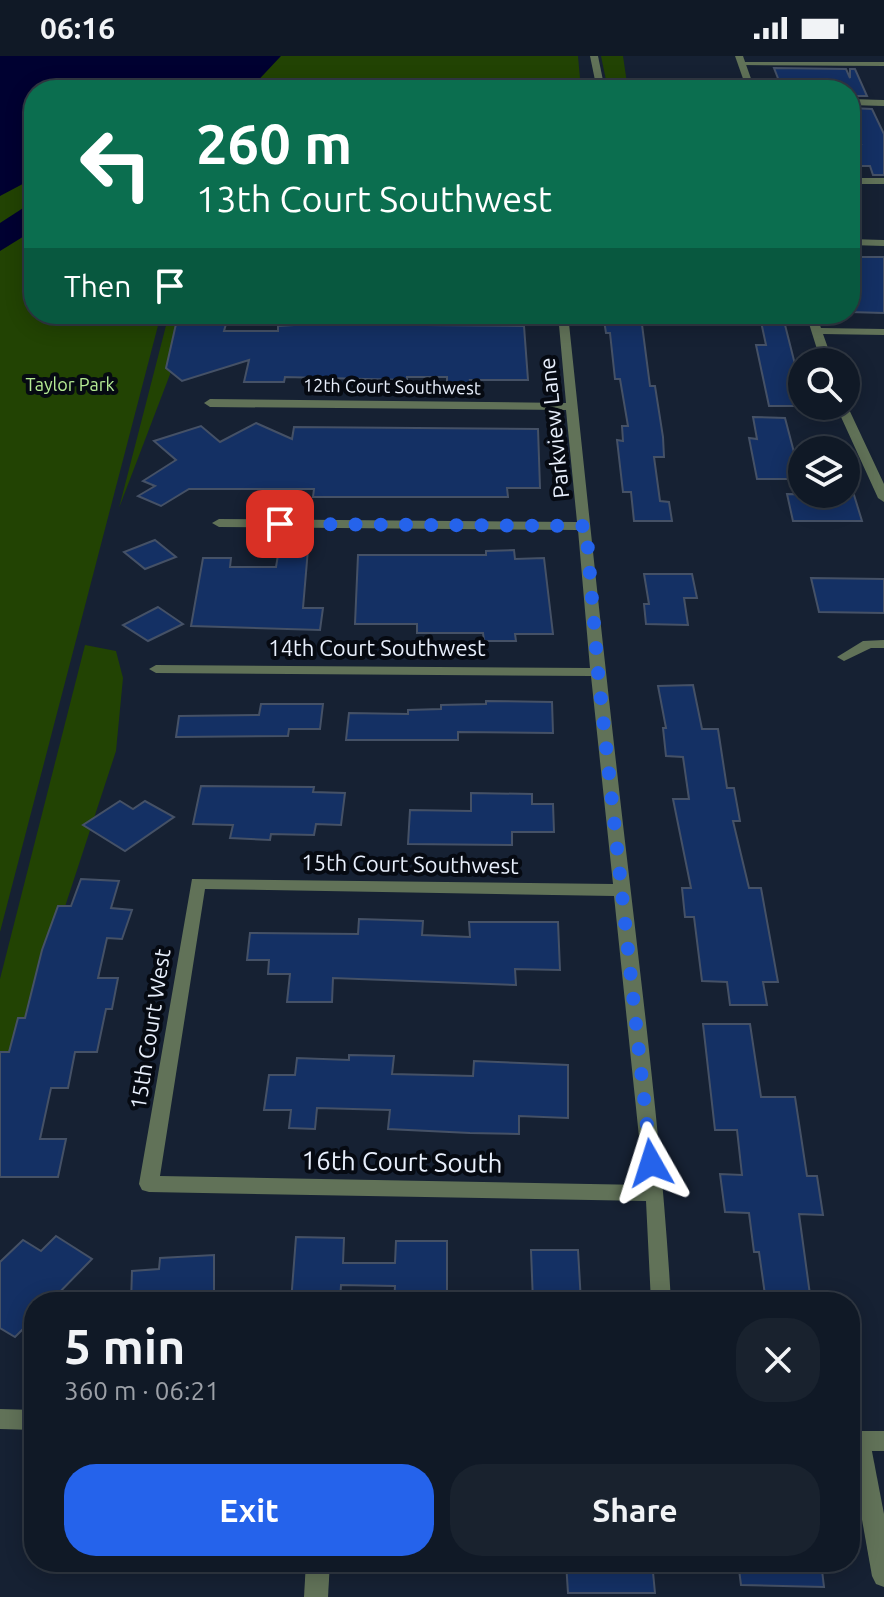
<!DOCTYPE html>
<html lang="en">
<head>
<meta charset="utf-8">
<style>
	:root { --surface:#101926; --page:#19222e; --text:#f1f3f6; --muted:#9ca0a7; --line:#303843; --accent:#2563eb }
	body { margin:0; font-family:Ubuntu,sans-serif; background:var(--page); color:var(--text); height:100vh; display:flex; flex-direction:column; font-size:30px; white-space:nowrap }
	* { box-sizing:border-box; margin:0 }
	p { font-size:26px; color:var(--muted) }
	.icon { flex:none; width:44px; height:44px; fill:none; stroke:currentColor; stroke-width:2; stroke-linecap:round; stroke-linejoin:round }
	.map { position:relative; flex:1; overflow:hidden }
	.panel { position:absolute; left:24px; top:1236px; width:836px; height:280px; display:flex; flex-direction:column; background:var(--surface); border-radius:32px; box-shadow:0 4px 20px #0003,0 0 0 2px var(--line) }
	.panel>* { flex:none }
	.banner { position:absolute; left:24px; top:24px; width:836px; height:244px; border-radius:32px; box-shadow:0 4px 20px #0003,0 0 0 2px var(--line); background:#0b6e4f; color:#fff; overflow:hidden }
	.tools { position:absolute; left:788px; top:292px; display:grid; gap:16px }
	.tools a { display:grid; place-items:center; width:72px; height:72px; border-radius:50%; background:var(--surface); box-shadow:0 4px 20px #0003,0 0 0 2px var(--line); font-size:40px }
	.pin { position:absolute; display:grid; place-items:center; width:68px; height:68px; color:#fff; margin:-34px; border-radius:16px; box-shadow:0 4px 12px #0006 }
	.me { position:absolute; width:88px; margin:-44px; rotate:354deg; stroke-linejoin:round; filter:drop-shadow(0 0 6px #0008) }
	.turn { display:flex; align-items:center; gap:28px; height:168px; padding:0 40px; font-size:36px }
	.turn .icon { width:104px; height:104px; stroke-width:2.5 }
	.turn b { display:block; font-size:56px; line-height:68px }
	.then { display:flex; align-items:center; height:76px; padding:0 40px; background:#0003; gap:16px; font-size:30px }
	.round { display:grid; place-items:center; flex:none; width:84px; height:84px; border-radius:32px; background:var(--page) }
	.summary { display:flex; align-items:center; justify-content:space-between; height:136px; padding:0 40px }
	h1 { font-size:48px; font-weight:700; line-height:60px }
	.button { display:flex; gap:16px; margin-top:auto; padding:16px 40px }
	.button a { flex:1; height:92px; border-radius:32px; background:var(--accent); color:#fff; font-size:32px; font-weight:700; line-height:92px; text-align:center }
	.button a+a { background:var(--page); color:var(--text) }
	.status { display:flex; justify-content:space-between; align-items:center; height:56px; padding:0 40px; background:var(--surface); direction:ltr }
	.status svg { height:22px; fill:currentColor }
	.map>svg:first-child { display:block }
	.green { fill:#224303 }
	.water { fill:#000131 }
	.building { fill:#143064; stroke:#455166; stroke-width:2 }
	.lines { fill:none; stroke-linecap:round; stroke-linejoin:round }
	.service { fill:#617258; fill-rule:evenodd }
	.minor { fill:#617258; fill-rule:evenodd }
	.tertiary { fill:#617258; fill-rule:evenodd }
	.route { stroke:#2563eb; stroke-width:14; stroke-dasharray:0 25.2 }
	.labels { text-anchor:middle; stroke-width:8; stroke-linejoin:round; paint-order:stroke }
	.far-park-label { font-size:18px; fill:#b5eb94; stroke:#060a12 }
	.far-street-label { font-size:18px; fill:#e8effc; stroke:#060a12 }
	.street-label { font-size:22px; fill:#e8effc; stroke:#060a12 }
	.near-street-label { font-size:26px; fill:#e8effc; stroke:#060a12 }
</style>
</head>
<body>
<div class="status"><b>06:16</b><svg viewBox="0 0 49 12"><path d="M0 12V9h3v3zM5 12V6h3v6zM10 12V3h3v9zM15 12V0h3v12zM26 1h20v11H26zM47 4h2v5h-2z"/></svg></div>
<div class="map">
<svg width="884" height="1541" viewBox="0 0 884 1541">
	<rect width="100%" height="100%" fill="#162133"/>
	<g class="green">
		<polygon points="0,0 578,0 581,34 34,34 34,258 161,258 0,876"/>
		<polygon points="601,0 623,0 628,34 608,34"/>
		<polygon points="169,258 193,258 119,452"/>
		<polygon points="85,589 116,595 123,622 116,695 0,1049 0,923"/>
	</g>
	<g class="water">
		<polygon points="0,0 281,0 249,34 34,34 34,122 0,140"/>
		<polygon points="34,145 34,174 0,195 0,167"/>
	</g>
	<g class="building">
		<polygon points="774,12 846,13 850,22 850,13 855,13 867,40 850,40 850,34 792,33 791,30 781,30"/>
		<polygon points="850,52 872,53 884,78 884,119 873,119 870,110 850,110 850,88 861,88 850,63"/>
		<polygon points="850,201 884,201 884,257 850,256"/>
		<polygon points="603,258 641,261 650,330 655,330 663,381 664,401 654,401 660,445 669,446 672,465 634,465 631,436 623,436 617,384 623,385 622,370 628,370 620,323 615,323 610,277 606,277"/>
		<polygon points="760,261 783,261 802,336 802,350 769,350 756,289 766,289"/>
		<polygon points="176,268 226,268 224,275 278,275 278,270 310,268 524,270 528,324 470,324 471,327 447,327 447,321 407,321 407,324 285,321 284,326 244,326 249,304 182,325 166,312"/>
		<polygon points="753,361 785,362 801,423 757,423 749,382 757,383"/>
		<polygon points="256,367 292,383 294,371 538,373 540,432 507,432 508,441 313,441 314,433 189,433 161,450 138,440 155,430 143,425 176,404 154,385 201,370 220,386"/>
		<polygon points="787,438 854,439 862,465 793,465"/>
		<polygon points="155,484 176,501 145,513 124,496"/>
		<polygon points="279,493 308,493 303,552 323,552 320,574 191,570 203,502 231,502 230,511 276,511"/>
		<polygon points="514,494 515,503 544,502 553,578 515,578 516,585 484,585 483,577 417,577 417,568 355,568 358,499 486,499 486,495"/>
		<polygon points="644,518 692,518 697,542 684,542 688,569 646,568 644,548 649,548"/>
		<polygon points="811,522 884,523 884,557 819,556"/>
		<polygon points="158,551 183,568 148,585 123,569"/>
		<polygon points="693,629 702,673 718,673 727,732 734,732 740,765 733,765 749,832 761,832 778,926 763,926 767,949 730,949 727,926 702,925 694,861 685,861 682,832 691,832 673,743 689,743 683,701 666,700 663,672 666,672 658,630"/>
		<polygon points="486,645 552,646 553,677 458,676 458,684 346,684 349,657 408,658 408,654 441,653 441,649 486,648"/>
		<polygon points="261,648 323,648 320,673 289,673 288,680 176,681 179,660 259,659"/>
		<polygon points="201,730 314,731 313,736 345,737 341,769 316,768 314,779 271,778 270,784 230,782 233,769 193,768"/>
		<polygon points="471,737 532,738 532,748 553,748 554,776 512,776 512,789 408,788 410,754 471,755"/>
		<polygon points="120,745 133,753 145,745 174,761 125,795 83,769"/>
		<polygon points="81,823 119,825 111,852 132,854 122,883 107,882 98,922 118,922 112,953 106,953 97,996 75,996 68,1032 51,1032 40,1083 66,1083 58,1121 0,1121 0,996 9,996 18,962 25,962 42,894 58,850 71,850"/>
		<polygon points="359,863 423,865 422,879 470,881 469,866 558,866 560,914 515,913 516,929 333,922 332,946 287,946 290,918 268,918 269,904 247,904 250,877 358,878"/>
		<polygon points="703,968 750,968 761,1041 795,1041 807,1120 817,1120 823,1159 799,1158 811,1246 766,1246 759,1196 754,1196 749,1157 725,1156 720,1118 742,1119 737,1074 715,1074"/>
		<polygon points="349,999 394,1000 392,1018 473,1020 474,1005 568,1009 568,1062 519,1060 519,1078 470,1077 388,1073 390,1054 317,1052 315,1073 289,1072 291,1054 264,1054 269,1019 295,1019 297,1002 349,1004"/>
		<polygon points="56,1180 92,1203 50,1246 34,1246 34,1262 15,1281 0,1272 0,1206 23,1184 41,1195"/>
		<polygon points="296,1181 344,1182 343,1207 395,1207 396,1185 447,1185 447,1246 394,1246 395,1230 341,1229 340,1246 291,1246"/>
		<polygon points="531,1194 578,1194 581,1246 533,1246"/>
		<polygon points="214,1199 214,1246 131,1246 132,1215 159,1213 160,1202"/>
		<polygon points="566,1506 652,1506 655,1537 568,1537"/>
		<polygon points="738,1506 821,1506 824,1531 741,1529"/>
	</g>
	<g class="lines">
		<polygon class="service" points="739,6 884,6 884,10 741,9 738,7"/>
		<g class="minor">
			<polygon points="590,0 598,0 605,34 597,34"/>
			<polygon points="735,0 743,0 755,34 747,34"/>
			<polygon points="850,43 884,44 884,50 850,49"/>
			<rect x="850" y="122" width="34" height="6"/>
			<polygon points="850,183 884,184 884,190 850,189"/>
			<path d="M 558,258 L 568,258 C 586,431 604,602 624,777 C 642,933 662,1089 671,1246 L 651,1246 L 646,1145 L 149,1136 L 142,1134 L 139,1128 L 192,823 L 613,828 L 591,620 L 156,617 L 149,613 L 156,609 L 590,612 L 578,474 L 219,471 L 212,467 L 219,463 L 577,466 L 566,354 L 210,351 L 204,347 L 210,343 L 566,347 ZM 205,833 L 614,840 L 644,1129 L 160,1120 Z"/>
			<polygon points="806,258 816,258 821,272 884,273 884,279 823,278 833,306 821,306"/>
			<polygon points="846,347 884,428 884,446 878,442 836,350 846,350"/>
			<polygon points="884,584 884,592 871,592 844,605 837,601 863,585"/>
			<polygon points="859,1375 867,1378 870,1385 884,1458 884,1531 876,1528 872,1520 850,1396 850,1381"/>
			<polygon points="306,1506 330,1506 328,1541 304,1541"/>
		</g>
		<g class="tertiary">
			<polygon points="0,1353 34,1354 34,1374 0,1373"/>
			<rect x="850" y="1375" width="34" height="20"/>
		</g>
	</g>
	<g class="lines">
		<polyline class="route" points="280,468 586,470 598,616 651,1107"/>
	</g>
	<g class="labels">
		<g class="far-park-label">
			<text x="70" y="335">Taylor Park</text>
		</g>
		<g class="far-street-label">
			<text transform="translate(392 331) rotate(1)" y="6">12th Court Southwest</text>
		</g>
		<g class="street-label">
			<text transform="translate(554 372) rotate(-96)" y="8">Parkview Lane</text>
			<text x="377" y="600">14th Court Southwest</text>
			<text transform="translate(410 808) rotate(1)" y="8">15th Court Southwest</text>
			<text transform="translate(150 973) rotate(-81)" y="8">15th Court West</text>
		</g>
		<g class="near-street-label">
			<text transform="translate(402 1106) rotate(1)" y="9">16th Court South</text>
		</g>
	</g>
</svg>
<div class="tools">
<a><svg class="icon" aria-label="search" viewBox="0 0 24 24"><circle cx="10" cy="10" r="6"/><path d="M15 15l6 6"/></svg></a>
<a><svg class="icon" aria-label="layers" viewBox="0 0 24 24"><path d="M12 4l9 5-9 5-9-5zM3 14l9 5 9-5"/></svg></a>
</div>
<div class="pin" style="left:280px;top:468px;background:#d93025"><svg class="icon" aria-label="arrive" viewBox="0 0 24 24"><path d="M6 21V4h12l-3 4 3 4H6"/></svg></div>
<svg class="me" style="left:651px;top:1107px" viewBox="-20 -20 40 40"><path d="M0-17L14 15 0 8-14 15z" fill="#2563eb" stroke="#fff" stroke-width="4"/></svg>
<div class="banner">
<div class="turn"><svg class="icon" aria-label="left" viewBox="0 0 24 24"><path d="M17 20v-9H6M10 6l-5 5 5 5"/></svg><div><b>260 m</b>13th Court Southwest</div></div>
<div class="then">Then<svg class="icon" aria-label="arrive" viewBox="0 0 24 24"><path d="M6 21V4h12l-3 4 3 4H6"/></svg></div>
</div>
<section class="panel">
<div class="summary"><div><h1>5 min</h1><p>360 m · 06:21</p></div><a class="round"><svg class="icon" aria-label="close" viewBox="0 0 24 24"><path d="M6 6l12 12M18 6L6 18"/></svg></a></div>
<div class="button"><a>Exit</a><a>Share</a></div>
</section>
</div>
</body>
</html>
